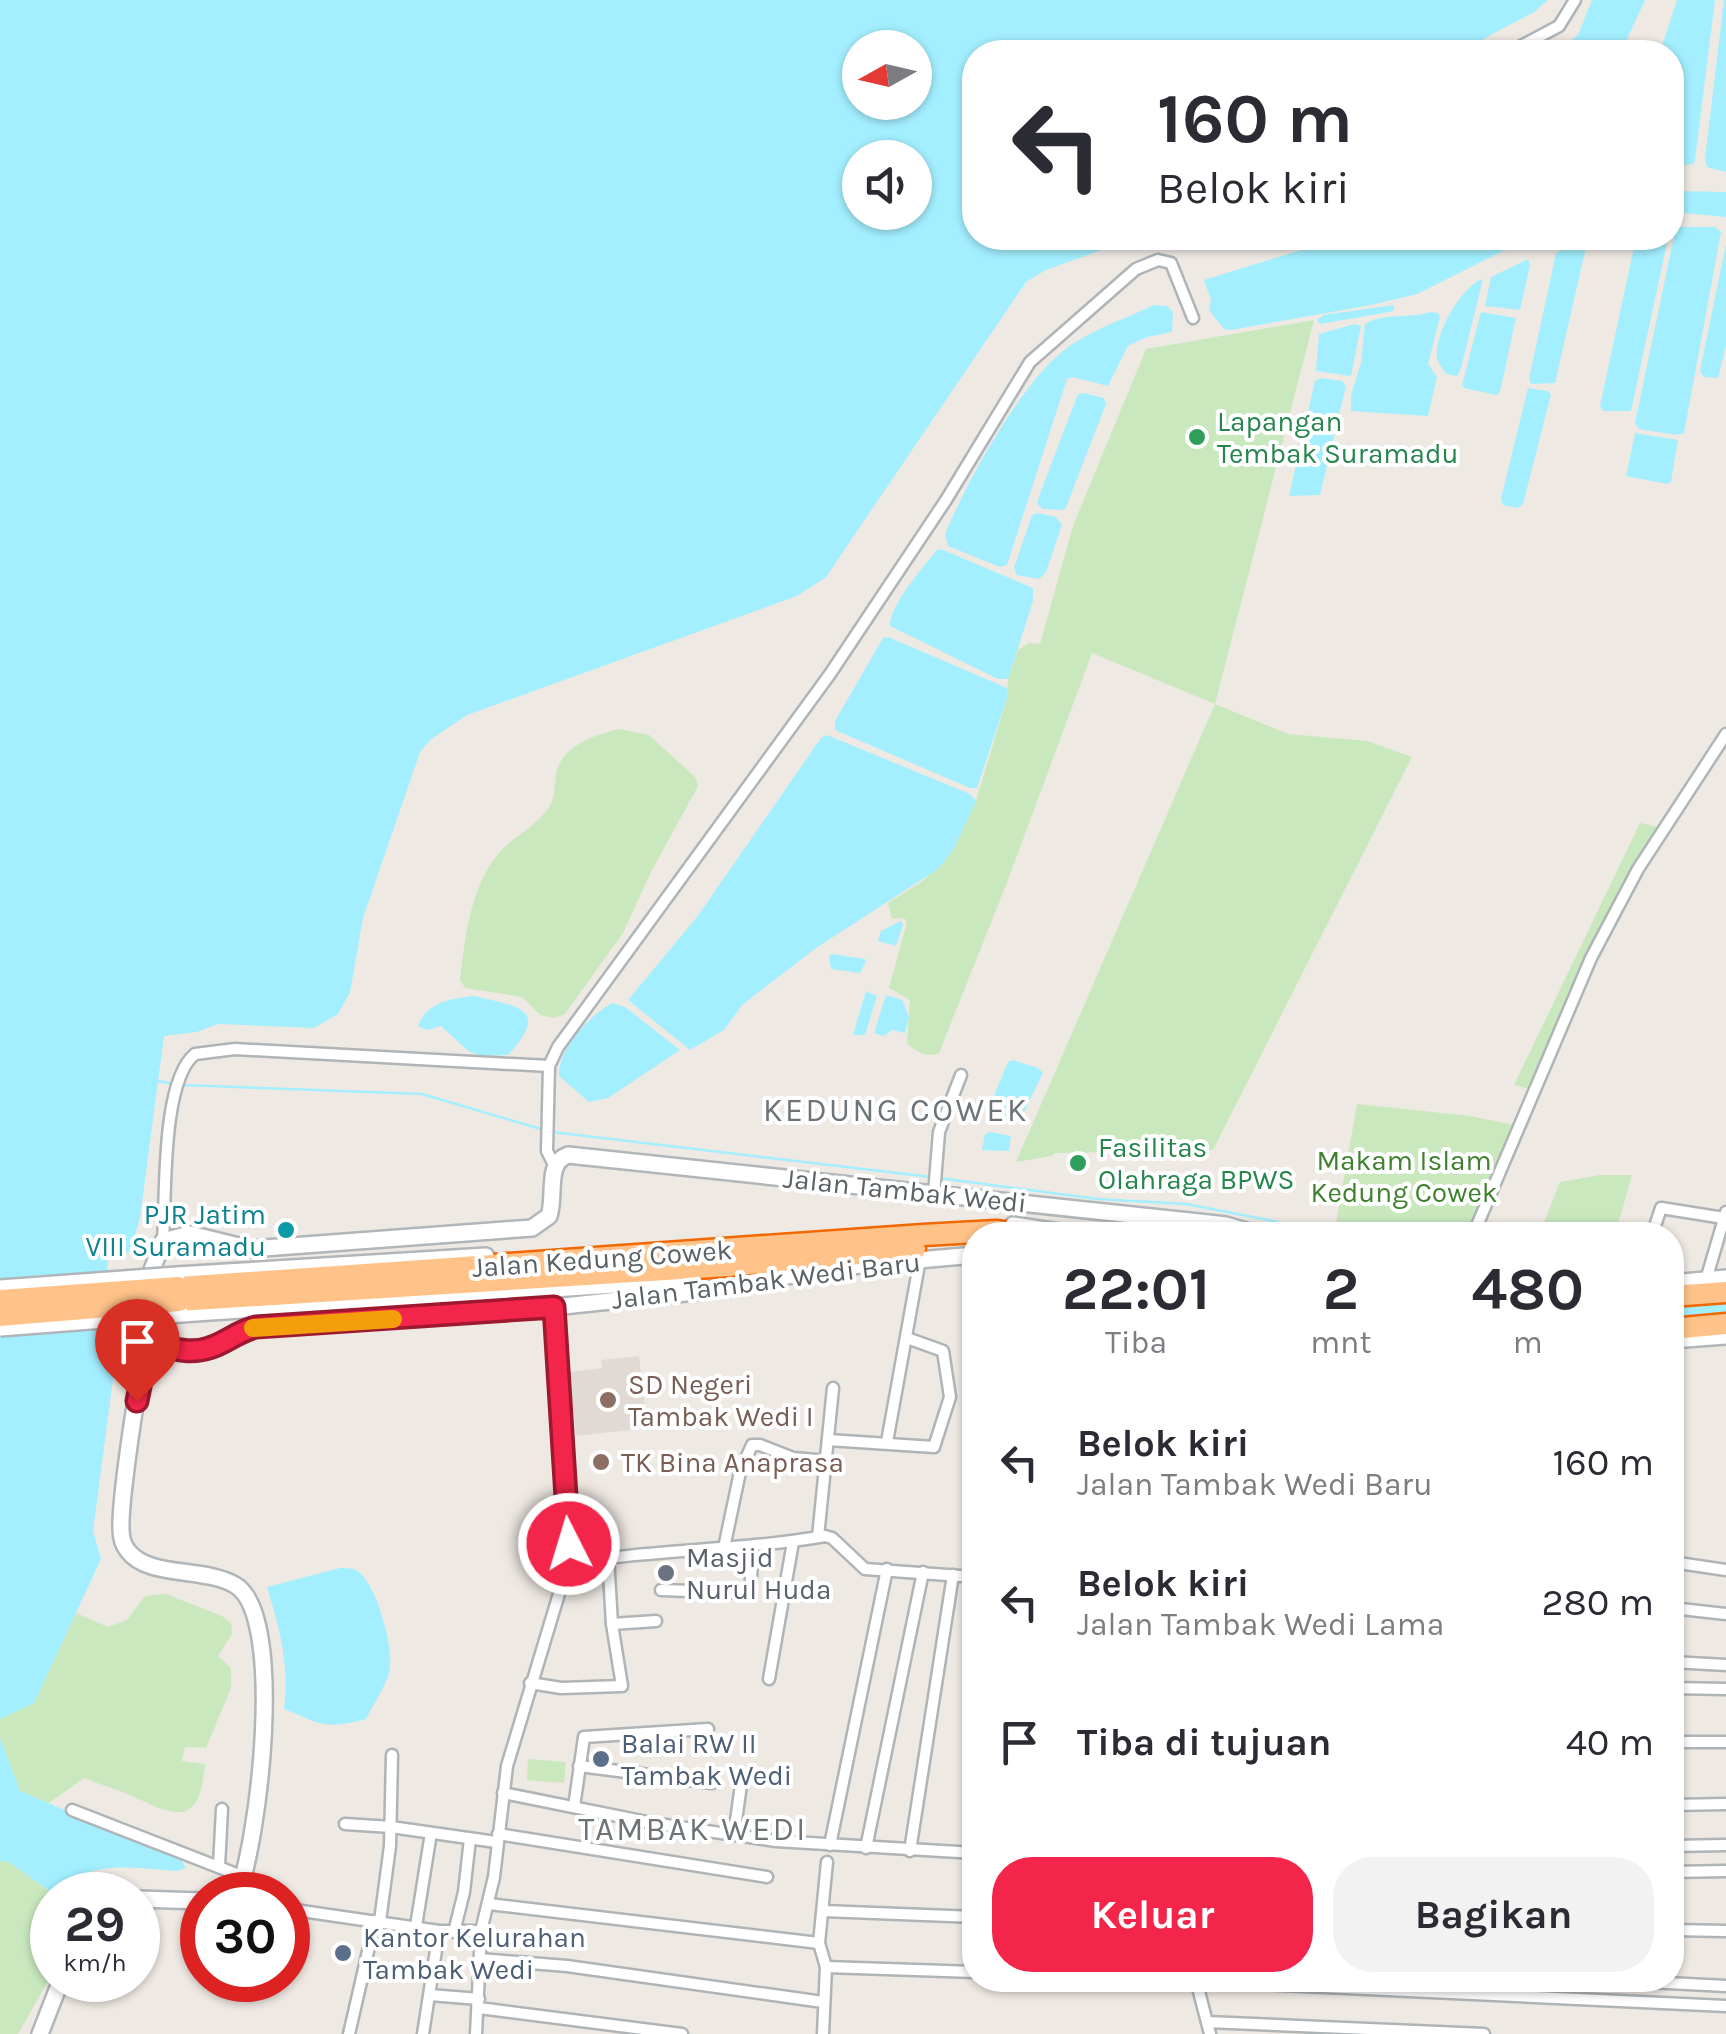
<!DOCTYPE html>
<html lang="id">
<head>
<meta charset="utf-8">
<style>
	:root { --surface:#fff; --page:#f2f2f3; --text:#2b2b33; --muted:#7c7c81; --accent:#f3254a }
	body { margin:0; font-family:Karla,sans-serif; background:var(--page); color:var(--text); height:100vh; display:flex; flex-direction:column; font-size:38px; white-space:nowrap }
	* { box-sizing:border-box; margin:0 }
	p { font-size:32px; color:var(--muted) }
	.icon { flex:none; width:55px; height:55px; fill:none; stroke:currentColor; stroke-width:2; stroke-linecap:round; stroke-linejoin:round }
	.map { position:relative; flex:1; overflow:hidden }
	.details { position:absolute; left:962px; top:1222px; width:722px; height:770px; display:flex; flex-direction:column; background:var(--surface); border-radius:40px; box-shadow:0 2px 8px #0004 }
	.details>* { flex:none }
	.top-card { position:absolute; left:962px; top:40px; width:722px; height:210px; border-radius:40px; box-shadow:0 2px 8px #0004; background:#fff; color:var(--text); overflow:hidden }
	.needle { width:65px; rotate:262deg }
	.controls { position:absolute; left:842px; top:30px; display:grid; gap:20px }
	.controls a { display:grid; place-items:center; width:90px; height:90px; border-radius:50%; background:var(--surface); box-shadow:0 2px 8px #0004; font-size:50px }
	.speed { position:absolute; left:30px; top:1872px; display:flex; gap:20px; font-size:50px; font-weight:700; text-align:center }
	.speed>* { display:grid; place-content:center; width:130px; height:130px; border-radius:50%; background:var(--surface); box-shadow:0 2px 8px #0004; line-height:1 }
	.speed small { font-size:25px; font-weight:400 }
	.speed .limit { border:15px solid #d22; background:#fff; color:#111 }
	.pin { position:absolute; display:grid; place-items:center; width:85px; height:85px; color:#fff; margin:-102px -42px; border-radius:50% 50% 50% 0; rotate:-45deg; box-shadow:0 0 10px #0007 }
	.pin .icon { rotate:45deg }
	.me { position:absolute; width:110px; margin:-55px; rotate:355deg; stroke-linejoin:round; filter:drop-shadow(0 0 8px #0008) }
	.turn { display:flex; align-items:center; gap:35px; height:210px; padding:0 30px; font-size:45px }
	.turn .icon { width:130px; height:130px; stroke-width:2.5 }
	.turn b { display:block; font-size:70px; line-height:85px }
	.eta { display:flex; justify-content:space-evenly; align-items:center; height:170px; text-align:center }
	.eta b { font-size:60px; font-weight:700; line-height:70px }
	.primary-button { display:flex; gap:20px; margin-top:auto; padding:20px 30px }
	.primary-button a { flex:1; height:115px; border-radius:40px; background:var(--accent); color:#fff; font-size:40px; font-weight:700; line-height:115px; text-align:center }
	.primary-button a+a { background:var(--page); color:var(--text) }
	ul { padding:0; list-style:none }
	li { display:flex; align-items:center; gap:30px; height:140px; padding:0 30px }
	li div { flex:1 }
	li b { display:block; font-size:38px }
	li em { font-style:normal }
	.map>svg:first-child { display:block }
	.education { fill:#e1dad4 }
	.green { fill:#c9e8be }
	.water { fill:#a3efff; fill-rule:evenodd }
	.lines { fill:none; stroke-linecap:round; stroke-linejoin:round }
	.stream { stroke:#a3efff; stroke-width:2.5 }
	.street-casing { stroke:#afb4b7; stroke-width:15 }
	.secondary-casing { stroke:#b0b6b9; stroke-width:20 }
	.highway-casing { stroke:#f26800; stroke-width:25 }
	.street { stroke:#fff; stroke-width:10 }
	.secondary { stroke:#fff; stroke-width:15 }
	.highway { stroke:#ffc38a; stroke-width:20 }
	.secondary-bridge-casing { stroke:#b0b6b9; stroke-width:20; stroke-linecap:butt }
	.highway-bridge-casing { stroke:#f26800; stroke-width:25; stroke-linecap:butt }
	.secondary-bridge { stroke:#fff; stroke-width:15 }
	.highway-bridge { stroke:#ffc38a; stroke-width:20 }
	.route-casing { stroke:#9e1830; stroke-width:25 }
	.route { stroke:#f3254a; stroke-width:18 }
	.slow { stroke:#f59e0b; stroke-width:18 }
	.leisure-dot { fill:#2e9e5b; stroke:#fff; stroke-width:4 }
	.culture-dot { fill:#0f9aa8; stroke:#fff; stroke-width:4 }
	.education-dot { fill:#8d6e63; stroke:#fff; stroke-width:4 }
	.worship-dot { fill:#6b7280; stroke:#fff; stroke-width:4 }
	.service-dot { fill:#5c6f8a; stroke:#fff; stroke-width:4 }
	.labels { text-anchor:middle; stroke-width:8; stroke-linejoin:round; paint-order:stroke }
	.leisure-label { font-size:28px; fill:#27864d; stroke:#fff; text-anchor:start }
	.park-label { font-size:28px; fill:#40812f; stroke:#fff }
	.street-label { font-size:28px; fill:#5b6265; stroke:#fff }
	.culture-label { font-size:28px; fill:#0d838f; stroke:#fff; text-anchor:end }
	.education-label { font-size:28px; fill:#785e54; stroke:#fff; text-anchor:start }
	.worship-label { font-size:28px; fill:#5b616d; stroke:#fff; text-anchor:start }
	.service-label { font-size:28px; fill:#4e5e75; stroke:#fff; text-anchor:start }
	.quarter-label { font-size:32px; letter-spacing:2.5px; fill:#6c7477; stroke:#fff }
</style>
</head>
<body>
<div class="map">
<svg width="1726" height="2034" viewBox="0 0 1726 2034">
	<rect width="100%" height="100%" fill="#efe9e3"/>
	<polygon class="education" points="639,1356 647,1428 576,1436 569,1372 602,1368 601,1360"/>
	<g class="green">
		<path d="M 1314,320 L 1215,704 L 1288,734 L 1367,741 L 1412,757 L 1213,1150 L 1055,1153 L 1052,1156 L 1016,1162 L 1215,704 L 1092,653 L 1008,880 L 939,1053 C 928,1059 916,1051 907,1044 L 910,1000 L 889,988 L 907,922 L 904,918 L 892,919 L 888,903 L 923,881 L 953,850 L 976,801 L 1007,698 L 1008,679 L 1018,650 L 1029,643 L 1040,644 L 1073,526 L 1146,349 Z"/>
		<path d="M 619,729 L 649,735 L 696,778 L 698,786 L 651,872 L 623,933 L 565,1014 L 554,1018 L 540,1015 L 522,997 L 465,988 L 460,980 C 465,938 470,890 497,855 C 512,837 536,827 549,807 C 556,797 554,782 557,770 C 565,744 596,735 619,729 Z"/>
		<polygon points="1640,823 1663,828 1638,869 1534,1090 1514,1085"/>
		<polygon points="1357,1104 1470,1116 1519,1126 1473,1235 1334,1235"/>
		<polygon points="1600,1175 1632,1175 1615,1235 1539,1235 1560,1182"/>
		<path d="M 166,1594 L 222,1616 L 231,1623 L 232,1634 L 218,1656 L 231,1668 L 231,1688 L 206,1748 L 185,1747 L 182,1761 L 205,1764 C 200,1810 191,1824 145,1802 C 126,1792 104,1786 84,1778 L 49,1803 L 20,1791 L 0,1738 L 0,1719 L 34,1702 L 76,1613 L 108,1627 L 127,1620 L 145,1596 Z"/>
		<polygon points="528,1759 566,1762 564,1783 527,1780"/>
		<polygon points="0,1861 9,1862 54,1895 52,1974 18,2034 0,2034"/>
	</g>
	<g class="water">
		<path d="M 0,0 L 1548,0 L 1534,12 L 1459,52 L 975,52 L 975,238 L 1134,238 L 1044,271 L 1026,282 L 826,577 L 797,596 L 467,715 L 430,740 L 420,752 L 363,918 L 350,992 L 338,1014 L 314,1028 L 218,1024 L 197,1032 L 164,1036 L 140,1218 L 130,1252 L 108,1258 L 106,1281 L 119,1287 L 117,1349 L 93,1531 L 101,1559 L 34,1703 L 0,1719 ZM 860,48 L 915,48 L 915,102 L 860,102 ZM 860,158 L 915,158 L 915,212 L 860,212 Z"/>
		<polygon points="1592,0 1645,0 1621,52 1555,52 1578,35"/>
		<polygon points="1677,0 1715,0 1695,160 1693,164 1673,166 1672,52 1660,52"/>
		<polygon points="1724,0 1726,0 1726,172 1707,167 1705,159"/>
		<polygon points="1673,191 1726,192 1726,217 1673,212"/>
		<polygon points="1676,227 1715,227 1721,232 1684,433 1676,435 1639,429 1635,423"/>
		<polygon points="1340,238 1521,238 1513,246 1417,294 1371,305 1231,330 1224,329 1209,310 1211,300 1204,280"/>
		<polygon points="1583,238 1586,247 1555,383 1531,384 1529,379 1556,253"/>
		<polygon points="1636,238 1668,238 1631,411 1603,411 1600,406"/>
		<polygon points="1726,244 1726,345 1718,378 1704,377 1700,371"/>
		<polygon points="1528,259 1530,265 1520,310 1485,306 1491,277"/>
		<path d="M 1483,279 L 1460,372 L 1457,376 L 1446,374 C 1444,370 1440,366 1438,361 C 1431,338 1462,285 1483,279 Z"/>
		<path d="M 1154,305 L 1167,306 L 1173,312 L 1172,332 L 1147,337 L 1128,346 L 1108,386 L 1072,377 L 1067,379 L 1007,565 L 1000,567 L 948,546 L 945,534 C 966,483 1021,384 1063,351 C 1089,330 1125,319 1154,305 Z"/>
		<polygon points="1394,305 1393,311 1389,312 1320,324 1317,320 1323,315"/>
		<path d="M 1431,312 L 1438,313 L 1440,317 L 1428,364 L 1437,377 L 1428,416 L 1351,411 L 1351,395 L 1361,363 L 1365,324 C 1385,312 1409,319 1431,312 Z"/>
		<polygon points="1481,312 1516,318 1500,392 1496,395 1464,388 1462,385"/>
		<polygon points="1355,324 1361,326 1351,376 1316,371 1319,334"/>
		<polygon points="1321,378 1342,381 1346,386 1320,495 1289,496 1315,381"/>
		<polygon points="1528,388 1548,391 1551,395 1523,504 1518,508 1503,505 1501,499"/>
		<polygon points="1083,393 1104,398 1106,404 1065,510 1043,509 1037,504 1039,496 1078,394"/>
		<polygon points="1635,433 1678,440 1671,482 1667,484 1626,476"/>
		<polygon points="1037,513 1056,517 1062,525 1046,572 1039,579 1017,575 1014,568 1032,515"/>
		<path d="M 941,549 L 1033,588 L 1033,601 L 1008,679 L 998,679 L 890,626 C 889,606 924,566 937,550 Z"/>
		<polygon points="888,637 1007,688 1007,698 977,788 970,788 835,730 835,721 883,638"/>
		<polygon points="827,735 970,794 976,801 953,850 938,869 816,948 742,1005 724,1030 690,1050 628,1000 697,917 821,738"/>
		<polygon points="901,921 903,925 896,946 878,941 881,931"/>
		<polygon points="832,954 865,959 866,961 860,973 831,969 829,956"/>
		<polygon points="866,991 877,996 865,1035 853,1035"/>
		<polygon points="886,995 902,1000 909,1017 905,1033 892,1030 884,1036 874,1033"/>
		<path d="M 475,996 C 516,1007 552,1007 508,1055 L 482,1056 L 468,1051 L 441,1026 L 427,1030 L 418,1026 C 426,1002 453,998 475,996 Z"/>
		<path d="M 612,1003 L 625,1007 L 680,1050 L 608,1098 L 589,1102 L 559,1076 C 557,1050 590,1015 612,1003 Z"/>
		<polygon points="1013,1060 1038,1068 1043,1073 1020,1120 988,1116 989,1108 1008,1062"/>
		<polygon points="991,1132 1011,1136 1009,1151 982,1150 985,1134"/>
		<polygon points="1726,1300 1726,1315 1673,1319 1672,1306"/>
		<path d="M 340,1568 C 345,1568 351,1568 356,1570 C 376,1581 393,1645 390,1667 C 388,1684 373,1704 366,1719 C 323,1730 322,1724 284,1709 C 290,1666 279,1627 267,1587 Z"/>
		<path d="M 0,1738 L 20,1791 L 181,1860 L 186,1868 L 176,1871 C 145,1869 114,1863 83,1874 L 75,1895 L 55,1895 L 9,1862 L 0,1861 Z"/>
	</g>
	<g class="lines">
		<g class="stream">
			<polyline points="158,1081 174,1084"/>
			<polyline points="182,1085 422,1094 544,1130"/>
			<polyline points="552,1132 931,1177"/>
			<polyline points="939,1178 1098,1199 1186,1204 1273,1221 1317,1235"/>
		</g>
		<defs>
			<g id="street">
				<polyline points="1510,52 1559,26 1575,0"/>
				<polyline points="554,1165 547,1151 549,1066 558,1047 830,674 946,500 1030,362 1136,269 1158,260 1171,263 1193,318"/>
				<polyline points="934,1194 939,1132 961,1075"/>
				<polyline points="1473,1235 1591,958 1638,869 1726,734"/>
				<polyline points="1652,1235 1661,1208 1724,1218"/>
				<path d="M 163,1241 C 166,1198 161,1081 195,1054 L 235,1049 L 549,1066"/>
				<polyline points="1706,1280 1726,1212"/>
				<polyline points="828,1440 934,1447 950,1397 943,1351 907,1338"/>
				<polyline points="887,1442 920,1259"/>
				<polyline points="818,1537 833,1388"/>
				<polyline points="724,1548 740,1472 752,1445 760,1445 793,1458 827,1461"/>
				<polyline points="1672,1562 1726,1570"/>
				<path d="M 568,1564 C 653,1549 739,1551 825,1536 L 832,1538 L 865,1569 L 975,1577"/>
				<polyline points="661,1590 750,1593 753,1547"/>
				<polyline points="1672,1608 1726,1614"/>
				<polyline points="612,1624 656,1621"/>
				<polyline points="1672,1662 1726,1665"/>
				<polyline points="769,1679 793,1542"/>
				<polyline points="530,1683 561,1688 622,1686 612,1624 608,1557"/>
				<polyline points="1672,1688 1726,1689"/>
				<polyline points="1672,1742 1726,1742"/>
				<polyline points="579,1766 712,1783"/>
				<polyline points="503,1793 652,1823 776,1841 975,1853"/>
				<polyline points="1672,1805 1726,1804"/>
				<polyline points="574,1807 584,1737 708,1729"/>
				<polyline points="72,1810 244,1877"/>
				<polyline points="345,1824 391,1827 496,1842"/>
				<polyline points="498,1834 767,1877"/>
				<polyline points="734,1835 741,1785"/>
				<polyline points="830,1845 887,1569"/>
				<polyline points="1672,1846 1726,1845"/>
				<polyline points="866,1848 923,1572"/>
				<polyline points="910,1851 953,1575"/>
				<polyline points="970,1853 975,1818"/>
				<polyline points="219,1866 222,1809"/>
				<polyline points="1672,1872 1726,1871"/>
				<polyline points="489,1904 819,1943"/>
				<polyline points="288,1909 439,1931 481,1931"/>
				<polyline points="824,1911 975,1917"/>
				<polyline points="380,1921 390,1846 392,1755"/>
				<polyline points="416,1926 431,1833"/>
				<polyline points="1672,1930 1726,1931"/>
				<polyline points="454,1932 464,1892 470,1839"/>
				<polyline points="480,1959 567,1966 823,2002"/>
				<polyline points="826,1967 975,1972"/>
				<polyline points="1177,1980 1726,2006"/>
				<polyline points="1196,1980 1210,2034"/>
				<polyline points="1609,1980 1726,1986"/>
				<polyline points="430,1995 479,1999"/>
				<polyline points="479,2008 682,2034"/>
				<polyline points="1207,2022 1484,2034"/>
				<polyline points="349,2034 375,1921"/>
				<polyline points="423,2034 439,1931"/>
				<polyline points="476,2034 481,1931 494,1877 507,1766 568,1564 554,1307"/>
				<polyline points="823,2034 826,1967 819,1943 827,1862"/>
			</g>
			<g id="secondary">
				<polyline points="1013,1225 1078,1235"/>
				<polyline points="177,1275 486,1256"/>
				<polyline points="1672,1283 1726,1278"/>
				<polyline points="181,1314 644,1283 684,1286"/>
				<path d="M 160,1333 L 154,1324 L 150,1275 L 163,1241 L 190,1234 L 251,1249 L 532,1228 L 549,1216 C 556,1196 545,1163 568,1155 L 1199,1222 L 1226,1225 L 1260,1235"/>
				<polyline points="1672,1340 1726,1336"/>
				<path d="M 158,1345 C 178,1349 198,1355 217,1345 C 231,1338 240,1331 256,1327 L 554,1307 L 695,1292 L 839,1267 L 975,1255"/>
				<path d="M 158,1345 C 152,1349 150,1350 147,1356 C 137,1373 120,1505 121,1529 C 121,1536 123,1545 128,1551 C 148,1578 205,1567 235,1585 C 287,1615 258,1846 237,1895"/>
				<polyline points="138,1899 202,1901"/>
				<polyline points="40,2034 61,1980"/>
			</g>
			<g id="highway">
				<polyline points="178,1287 923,1235 996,1231 1026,1235"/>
				<polyline points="1672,1296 1726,1292"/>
				<polyline points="179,1301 728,1266 915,1249"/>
				<polyline points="1672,1329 1726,1324"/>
			</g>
		</defs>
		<use href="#street" class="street-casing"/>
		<use href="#secondary" class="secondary-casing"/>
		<use href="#highway" class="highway-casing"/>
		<use href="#street" class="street"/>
		<use href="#secondary" class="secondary"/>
		<use href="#highway" class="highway"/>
		<defs>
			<g id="secondary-bridge">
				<polyline points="0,1288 177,1275"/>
				<polyline points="0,1328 181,1314"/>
			</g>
			<g id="highway-bridge">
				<polyline points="0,1300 178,1287"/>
				<polyline points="0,1316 179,1301"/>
			</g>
		</defs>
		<use href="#secondary-bridge" class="secondary-bridge-casing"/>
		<use href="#highway-bridge" class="highway-bridge-casing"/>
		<use href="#secondary-bridge" class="secondary-bridge"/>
		<use href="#highway-bridge" class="highway-bridge"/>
	</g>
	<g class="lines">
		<defs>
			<path id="route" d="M 137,1401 L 146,1357 L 158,1346 C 175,1349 191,1354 209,1348 C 226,1343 238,1331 256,1327 L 554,1307 L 569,1544"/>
		</defs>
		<use href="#route" class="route-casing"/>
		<use href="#route" class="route"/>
		<polyline class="slow" points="253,1328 393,1319"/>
	</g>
	<g class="leisure-dot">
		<circle cx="1197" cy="437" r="10"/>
		<circle cx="1078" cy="1163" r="10"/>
	</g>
	<circle class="culture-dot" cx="286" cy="1230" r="10"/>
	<g class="education-dot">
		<circle cx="608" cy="1400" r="10"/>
		<circle cx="601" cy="1462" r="10"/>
	</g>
	<circle class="worship-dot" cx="666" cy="1573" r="10"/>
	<g class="service-dot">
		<circle cx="601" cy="1759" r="10"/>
		<circle cx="343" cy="1953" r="10"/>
	</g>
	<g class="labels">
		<g class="leisure-label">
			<text x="1217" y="431">Lapangan<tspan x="1217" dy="32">Tembak Suramadu</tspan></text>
			<text x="1098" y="1157">Fasilitas<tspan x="1098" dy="32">Olahraga BPWS</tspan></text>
		</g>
		<g class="park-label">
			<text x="1404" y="1170">Makam Islam<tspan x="1404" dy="32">Kedung Cowek</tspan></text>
		</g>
		<g class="street-label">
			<text transform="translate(905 1190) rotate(6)" y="10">Jalan Tambak Wedi</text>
			<text transform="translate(602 1258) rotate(-4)" y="10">Jalan Kedung Cowek</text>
			<text transform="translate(766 1280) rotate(-7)" y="10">Jalan Tambak Wedi Baru</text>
		</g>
		<g class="culture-label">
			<text x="266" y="1224">PJR Jatim<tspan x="266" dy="32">VIII Suramadu</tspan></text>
		</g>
		<g class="education-label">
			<text x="628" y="1394">SD Negeri<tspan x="628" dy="32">Tambak Wedi I</tspan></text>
			<text x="621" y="1472">TK Bina Anaprasa</text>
		</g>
		<g class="worship-label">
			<text x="686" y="1567">Masjid<tspan x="686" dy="32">Nurul Huda</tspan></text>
		</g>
		<g class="service-label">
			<text x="621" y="1753">Balai RW II<tspan x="621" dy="32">Tambak Wedi</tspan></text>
			<text x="363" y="1947">Kantor Kelurahan<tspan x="363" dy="32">Tambak Wedi</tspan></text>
		</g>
		<g class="quarter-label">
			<text x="896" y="1121">KEDUNG COWEK</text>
			<text x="693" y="1840">TAMBAK WEDI</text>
		</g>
	</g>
</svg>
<div class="controls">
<a><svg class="needle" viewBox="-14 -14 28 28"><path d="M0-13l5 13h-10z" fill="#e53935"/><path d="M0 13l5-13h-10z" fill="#7c7c81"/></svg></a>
<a><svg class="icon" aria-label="sound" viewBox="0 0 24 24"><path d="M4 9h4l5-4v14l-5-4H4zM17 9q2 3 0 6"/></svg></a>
</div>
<div class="speed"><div>29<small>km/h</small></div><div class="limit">30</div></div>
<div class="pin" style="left:137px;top:1401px;background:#d93025"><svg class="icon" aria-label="arrive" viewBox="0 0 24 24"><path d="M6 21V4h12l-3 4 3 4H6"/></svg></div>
<svg class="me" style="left:569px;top:1544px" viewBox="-20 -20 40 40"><circle r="17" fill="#f3254a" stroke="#fff" stroke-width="3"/><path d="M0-11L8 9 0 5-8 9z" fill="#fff"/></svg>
<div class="top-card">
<div class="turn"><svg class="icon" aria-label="left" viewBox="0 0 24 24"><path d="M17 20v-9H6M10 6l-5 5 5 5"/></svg><div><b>160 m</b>Belok kiri</div></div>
</div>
<section class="details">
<div class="eta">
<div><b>22:01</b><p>Tiba</p></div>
<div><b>2</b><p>mnt</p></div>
<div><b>480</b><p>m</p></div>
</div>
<ul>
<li><svg class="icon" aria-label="left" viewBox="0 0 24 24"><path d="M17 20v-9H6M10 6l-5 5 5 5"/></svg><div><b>Belok kiri</b><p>Jalan Tambak Wedi Baru</p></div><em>160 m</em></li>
<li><svg class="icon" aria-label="left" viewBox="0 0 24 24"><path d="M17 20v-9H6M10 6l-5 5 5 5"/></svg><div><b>Belok kiri</b><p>Jalan Tambak Wedi Lama</p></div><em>280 m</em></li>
<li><svg class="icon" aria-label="arrive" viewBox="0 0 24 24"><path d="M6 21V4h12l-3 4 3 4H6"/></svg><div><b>Tiba di tujuan</b></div><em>40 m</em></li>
</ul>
<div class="primary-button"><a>Keluar</a><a>Bagikan</a></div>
</section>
</div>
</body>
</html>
